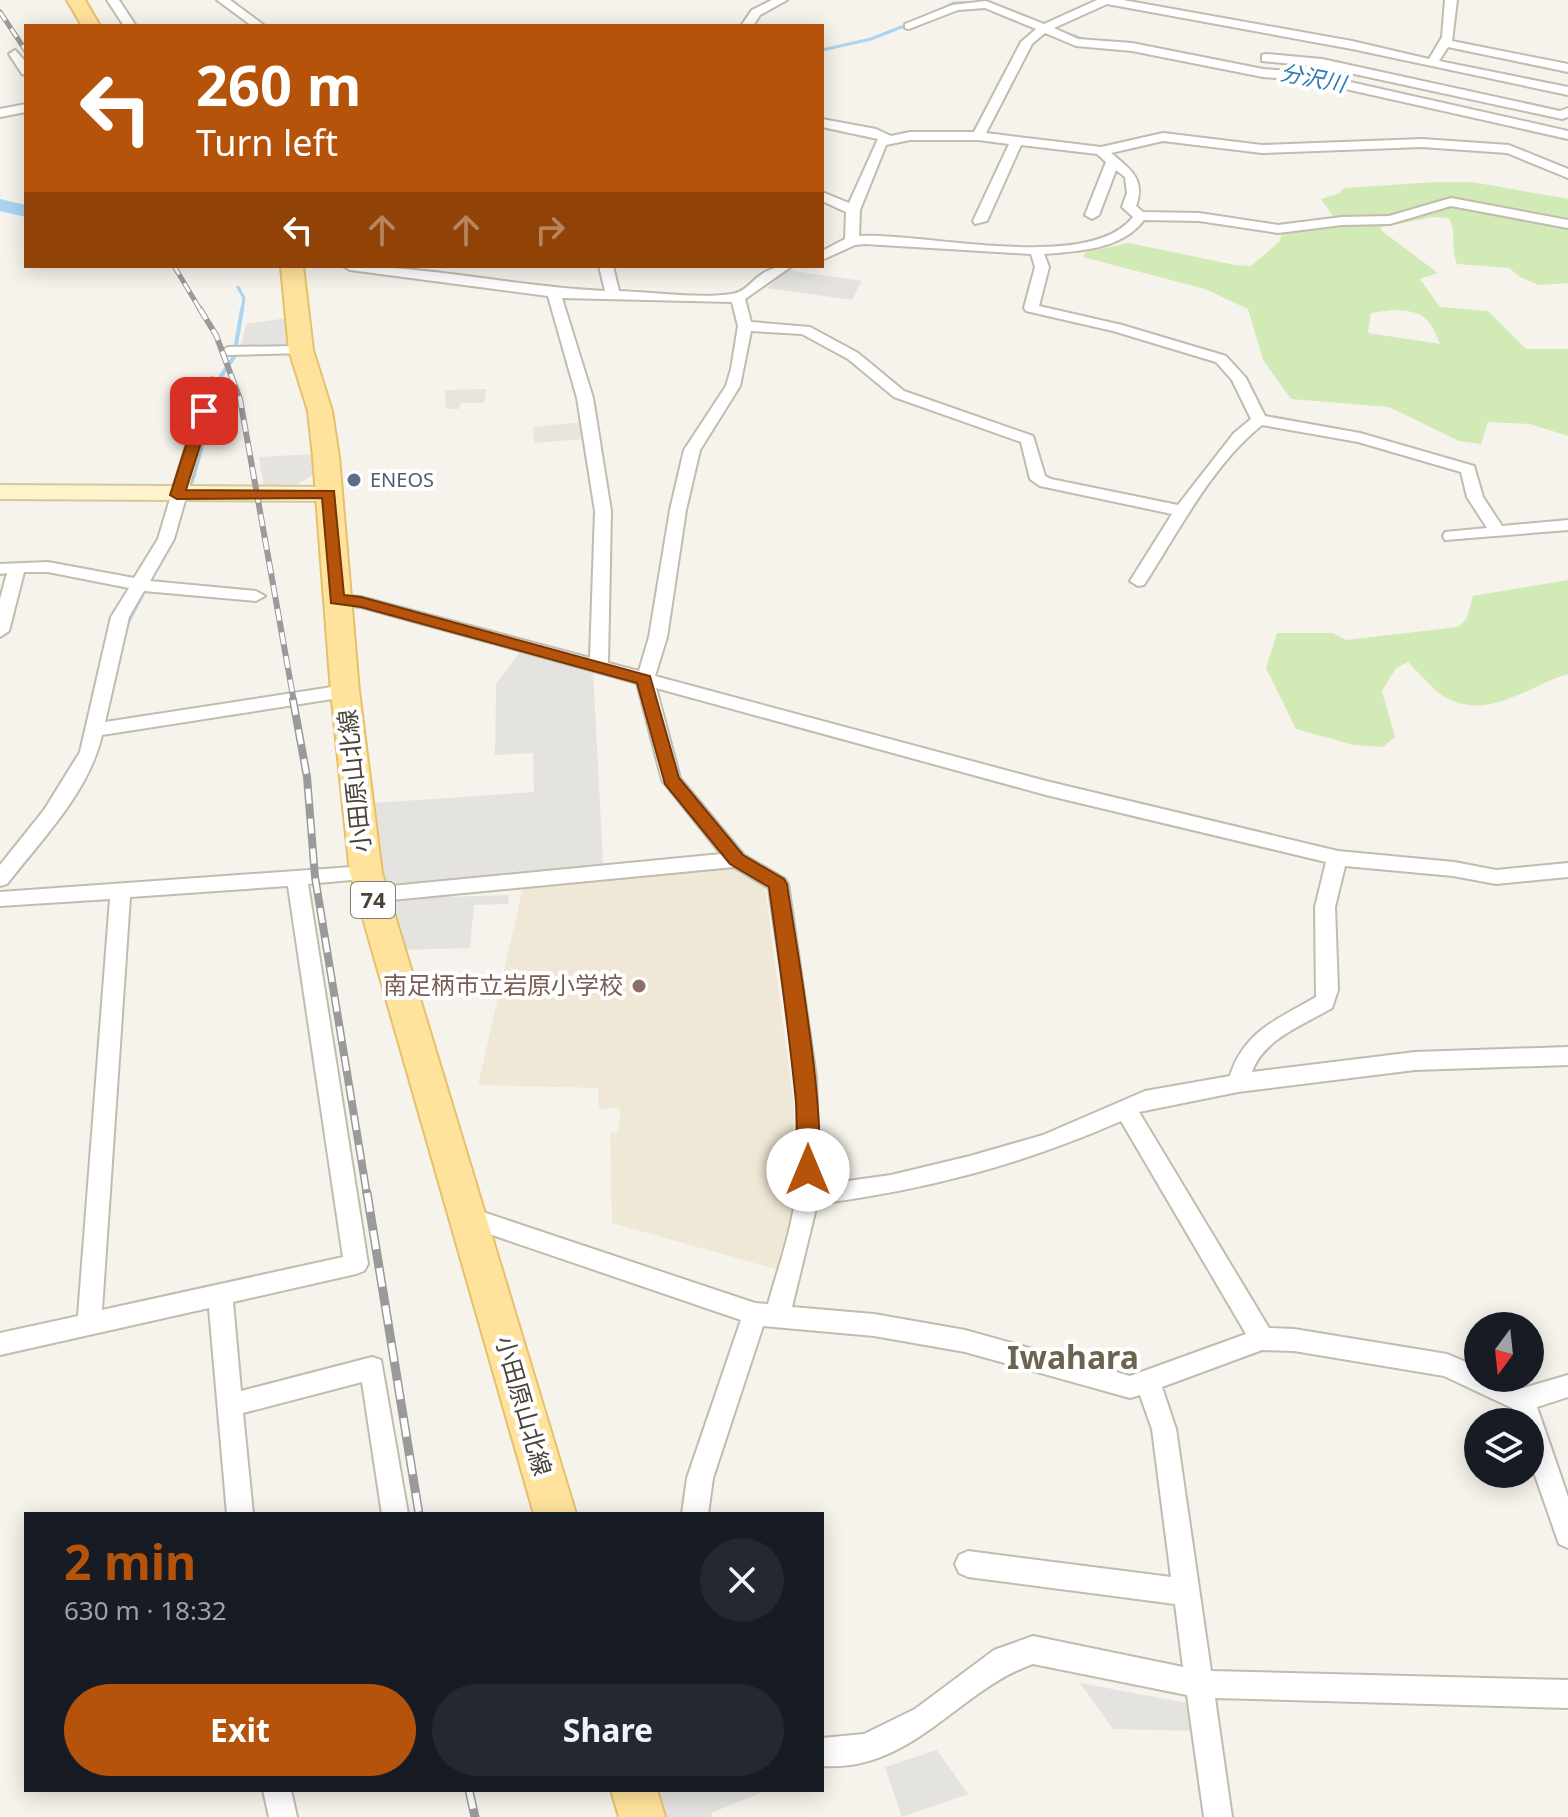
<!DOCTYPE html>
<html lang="en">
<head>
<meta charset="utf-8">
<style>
	:root { --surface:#171b24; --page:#242831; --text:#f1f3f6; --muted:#9ea1a6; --accent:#b45309 }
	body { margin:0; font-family:"Noto Sans","Noto Sans JP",sans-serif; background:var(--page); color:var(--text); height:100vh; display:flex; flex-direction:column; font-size:30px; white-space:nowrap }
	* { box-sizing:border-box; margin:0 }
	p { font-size:26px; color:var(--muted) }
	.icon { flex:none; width:44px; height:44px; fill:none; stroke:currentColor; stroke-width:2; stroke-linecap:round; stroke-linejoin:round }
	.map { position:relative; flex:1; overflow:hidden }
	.panel { position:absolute; left:24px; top:1512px; width:800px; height:280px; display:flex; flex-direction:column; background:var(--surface); border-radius:0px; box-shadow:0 4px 20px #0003 }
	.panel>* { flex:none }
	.hud { position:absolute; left:24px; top:24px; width:800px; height:244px; border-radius:0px; box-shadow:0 4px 20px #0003; background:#b45309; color:#fff; overflow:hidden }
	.needle { width:52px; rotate:195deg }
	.controls { position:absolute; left:1464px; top:1312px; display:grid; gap:16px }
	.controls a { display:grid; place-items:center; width:80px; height:80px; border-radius:50%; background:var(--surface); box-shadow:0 4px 20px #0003; font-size:40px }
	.pin { position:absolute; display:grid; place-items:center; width:68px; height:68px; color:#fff; margin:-34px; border-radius:16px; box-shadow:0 4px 12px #0006 }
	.me { position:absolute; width:88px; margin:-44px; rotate:0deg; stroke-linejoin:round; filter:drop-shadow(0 0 6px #0008) }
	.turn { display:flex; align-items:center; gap:28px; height:168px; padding:0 40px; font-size:36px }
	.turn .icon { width:104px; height:104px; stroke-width:2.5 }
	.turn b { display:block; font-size:56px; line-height:68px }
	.lanes { display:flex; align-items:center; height:76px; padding:0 40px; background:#0003; justify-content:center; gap:40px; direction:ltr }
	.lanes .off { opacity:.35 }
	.round { display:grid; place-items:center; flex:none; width:84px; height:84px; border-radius:42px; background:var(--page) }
	.overview { display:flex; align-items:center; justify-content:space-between; height:136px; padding:0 40px }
	h1 { font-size:48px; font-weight:700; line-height:60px; color:var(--accent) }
	.primary-button { display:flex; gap:16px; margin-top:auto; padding:16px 40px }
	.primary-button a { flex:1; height:92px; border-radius:48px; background:var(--accent); color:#fff; font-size:32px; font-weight:700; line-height:92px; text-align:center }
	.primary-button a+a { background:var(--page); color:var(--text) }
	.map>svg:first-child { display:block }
	.residential { fill:#eae5da }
	.education { fill:#efe8d6 }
	.green { fill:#d2eab5; fill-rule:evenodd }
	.parking { fill:#e5e3e0 }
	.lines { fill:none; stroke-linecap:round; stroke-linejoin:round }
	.stream-far1 { stroke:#a9d4f2; stroke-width:3 }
	.stream { stroke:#a9d4f2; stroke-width:4 }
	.river { fill:#a9d4f2; fill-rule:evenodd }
	.street-casing { stroke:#c2bbae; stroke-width:4 }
	.secondary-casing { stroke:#d6c79b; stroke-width:4 }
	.primary-casing { stroke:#e6c16a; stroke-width:4 }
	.street { fill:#fff; fill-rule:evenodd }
	.secondary { fill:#fff3cd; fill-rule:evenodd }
	.primary { fill:#ffe39c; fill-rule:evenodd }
	.rail-far3-casing { stroke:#9a9a9a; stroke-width:5 }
	.rail-far2-casing { stroke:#9a9a9a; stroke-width:6 }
	.rail-far1-casing { stroke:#9a9a9a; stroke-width:8 }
	.rail-casing { stroke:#9a9a9a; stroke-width:9 }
	.rail-far3 { stroke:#fff; stroke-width:3; stroke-dasharray:10; stroke-linecap:butt }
	.rail-far2 { stroke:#fff; stroke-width:4; stroke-dasharray:12; stroke-linecap:butt }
	.rail-far1 { stroke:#fff; stroke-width:5; stroke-dasharray:15; stroke-linecap:butt }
	.rail { stroke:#fff; stroke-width:6; stroke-dasharray:19; stroke-linecap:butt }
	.route { fill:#b45309; stroke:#753606; stroke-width:2 }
	.service-dot { fill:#5c6f8a; stroke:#fff; stroke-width:3 }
	.education-dot { fill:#8d6e63; stroke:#fff; stroke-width:3 }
	.labels { text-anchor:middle; stroke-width:8; stroke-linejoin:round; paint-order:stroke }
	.far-service-label { font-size:20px; fill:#4e5e75; stroke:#fff; text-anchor:start }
	.far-water-label { font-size:22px; font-style:italic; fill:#2e7ab2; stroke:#fff }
	.shield { fill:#fff; stroke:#817c74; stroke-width:2 }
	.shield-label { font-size:22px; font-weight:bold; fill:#4b4439 }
	.street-label { font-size:24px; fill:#4b4439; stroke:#fff }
	.education-label { font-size:24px; fill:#785e54; stroke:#fff; text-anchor:end }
	.near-neighbourhood-label { font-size:32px; font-weight:bold; fill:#6e6250; stroke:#fff }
</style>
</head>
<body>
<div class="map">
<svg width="1568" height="1817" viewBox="0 0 1568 1817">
	<rect width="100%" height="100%" fill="#f6f3ec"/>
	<g class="residential">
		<polygon points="486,389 484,403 460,403 459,409 446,409 445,390"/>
		<polygon points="582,422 585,439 534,443 533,427"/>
	</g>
	<polygon class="education" points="730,867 761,882 765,888 794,1106 791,1215 776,1269 612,1223 610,1133 619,1131 620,1108 599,1109 598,1088 478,1085 523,887"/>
	<g class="green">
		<path d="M 1435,182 L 1472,182 L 1568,199 L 1568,283 L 1539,285 L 1520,277 L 1509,268 L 1457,264 C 1450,248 1457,234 1449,218 L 1434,217 L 1381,227 L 1382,231 L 1438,273 L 1420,279 L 1440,307 L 1488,311 L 1526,349 L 1568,349 L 1568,436 L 1530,424 L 1488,422 L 1481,444 L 1459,441 L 1389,407 L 1291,399 L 1263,360 L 1248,309 L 1205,289 L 1083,257 L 1086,252 L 1129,243 L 1235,265 L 1251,266 L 1279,242 L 1282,234 L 1335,219 L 1321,199 L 1340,193 L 1344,188 ZM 1392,310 C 1423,311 1429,316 1440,344 L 1368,333 L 1371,313 Z"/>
		<path d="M 1568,580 L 1568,674 C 1525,687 1484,725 1439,693 C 1428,684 1418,672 1408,662 L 1396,668 L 1382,691 L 1395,737 L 1383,747 L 1354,745 L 1296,729 L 1266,668 L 1277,633 L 1333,633 L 1346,640 L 1458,627 L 1467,618 L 1473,596 Z"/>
	</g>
	<g class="parking">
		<polygon points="786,270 862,281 852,300 767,288"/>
		<polygon points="287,318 292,346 240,350 246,324"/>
		<polygon points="313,454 316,473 292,488 264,487 259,457"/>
		<polygon points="523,648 593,669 604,881 367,897 374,803 534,792 533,753 495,755 496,684"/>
		<polygon points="509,895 508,904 474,905 470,948 399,950 383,899"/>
		<polygon points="1080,1683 1197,1705 1199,1731 1113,1729"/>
		<polygon points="937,1750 968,1794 902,1817 885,1767"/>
		<polygon points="651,1790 762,1790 763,1792 711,1813 712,1817 660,1817"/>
	</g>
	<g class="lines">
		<g class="stream-far1">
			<polyline points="994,5 1045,25"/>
			<polyline points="936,12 954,3 980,3"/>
			<polyline points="1060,31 1088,41"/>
			<polyline points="822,50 871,39 909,24"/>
			<polyline points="238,287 244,298 242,311"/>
		</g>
		<g class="stream">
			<polyline points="167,551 194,475 221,376 234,357 242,309"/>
			<polyline points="127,624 146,587"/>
		</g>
		<polygon class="river" points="0,199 26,205 26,217 0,211"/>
		<defs>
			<g id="street">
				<polygon points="107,0 119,0 136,26 124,26"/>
				<polygon points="217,0 230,0 265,26 252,26"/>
				<polygon points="772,0 787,0 760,15 753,26 741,26 752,10"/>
				<path d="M 1097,0 L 1123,0 L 1352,41 L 1429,59 L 1442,37 L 1445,0 L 1457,0 L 1452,41 L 1568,64 L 1568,72 L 1448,47 L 1439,61 L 1568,87 L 1568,95 L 1352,49 L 1107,4 L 1054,28 L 1078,39 L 1132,43 L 1263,69 L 1310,73 L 1568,131 L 1568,139 L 1310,81 L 1263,77 L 1132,51 L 1076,46 L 1045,33 L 1032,44 L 986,133 L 1101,147 L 1163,133 L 1262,145 L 1422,139 L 1509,145 L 1568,169 L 1568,178 L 1507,153 L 1422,147 L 1262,153 L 1163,141 L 1111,153 C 1130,169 1146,179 1136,206 L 1143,212 L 1199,213 L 1278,225 L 1342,217 L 1389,216 L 1451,198 L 1568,220 L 1568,228 L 1451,206 L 1390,224 L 1342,225 L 1278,233 L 1199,221 L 1144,220 C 1121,250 1079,251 1044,254 L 1049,267 L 1039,306 L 1122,325 L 1226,356 L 1246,378 L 1265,416 L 1360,433 L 1474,466 L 1483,497 L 1502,526 L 1568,520 L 1568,530 L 1445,540 L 1443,536 L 1445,532 L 1487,528 L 1467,497 L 1461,472 L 1358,442 L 1262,425 C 1211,466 1179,531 1144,585 L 1138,586 L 1130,581 L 1172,514 L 1040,486 L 1030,479 L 1021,442 L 894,397 L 848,359 L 802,334 L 751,331 L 740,386 L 700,450 L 686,510 L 667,637 L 655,676 L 1046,781 L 1338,851 L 1454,862 L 1496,870 L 1568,863 L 1568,877 L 1496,884 L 1453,876 L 1345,866 L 1335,907 L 1338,990 L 1332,1008 C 1305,1024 1263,1039 1252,1072 L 1415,1052 L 1568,1047 L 1568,1065 L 1415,1070 L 1238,1092 L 1139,1112 L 1269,1328 L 1294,1329 L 1447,1354 L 1478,1367 L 1478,1378 L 1501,1378 L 1523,1388 L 1568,1375 L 1568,1397 L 1537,1407 L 1568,1497 L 1568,1548 L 1559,1544 L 1530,1461 L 1530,1422 L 1517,1422 L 1512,1408 L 1444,1376 L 1294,1351 L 1262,1350 L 1162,1387 L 1176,1429 L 1211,1671 L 1568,1680 L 1568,1708 L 1215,1698 L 1232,1817 L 1204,1817 L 1187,1695 L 1033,1664 C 959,1689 913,1772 822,1766 L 822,1738 L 864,1734 L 915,1709 L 994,1650 L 1033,1636 L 1183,1667 L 1175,1604 L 968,1577 L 959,1573 L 955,1564 L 959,1555 L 968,1551 L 1171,1577 L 1152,1429 L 1140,1395 L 1130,1398 L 965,1352 L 874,1336 L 763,1326 L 713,1478 L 708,1514 L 682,1514 L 687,1478 L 741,1320 L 460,1224 L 457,1217 L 460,1210 L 468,1207 L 755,1303 L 768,1304 C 778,1268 792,1230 796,1192 C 806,1090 782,988 769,888 L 734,867 L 371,902 L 364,900 L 361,895 L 364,890 L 371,888 L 721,854 L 662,780 L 637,683 L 361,607 L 331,604 L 328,600 L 337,595 L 361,597 L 590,658 L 595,511 L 577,398 L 548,296 L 350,270 L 343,266 C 431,266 517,287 605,291 L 599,266 L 613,266 L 619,291 C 651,292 701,299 732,294 C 754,290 754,266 792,266 L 745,299 L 751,322 L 810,327 L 858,353 L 904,391 L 1033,436 L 1045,476 L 1051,479 L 1178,505 L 1234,433 L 1251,419 L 1232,380 L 1216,362 L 1113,331 L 1026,311 L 1024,308 L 1035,267 L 1031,254 L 865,244 L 855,245 L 822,260 L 822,251 L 845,239 L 846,212 L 822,201 L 822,192 L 849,203 L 878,139 L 822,127 L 822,119 L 876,129 L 891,136 L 910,132 L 974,132 L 1021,42 L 1036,29 L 985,8 L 958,10 L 909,29 L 905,28 L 905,24 L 952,5 L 986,1 L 1044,24 ZM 910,140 L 978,140 L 1009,144 L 973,221 L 975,224 L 987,221 L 1021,145 L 1097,154 L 1106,162 L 1085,215 L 1092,219 L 1099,215 L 1116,170 L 1125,177 L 1127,193 L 1122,207 L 1133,217 C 1089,274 923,232 859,236 L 860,210 L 886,145 ZM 562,298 L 732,302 L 738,326 L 731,369 L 726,386 L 684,450 L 670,510 L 649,637 L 639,671 L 608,663 L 611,511 L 593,398 ZM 656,688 L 1046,795 L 1326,862 L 1315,907 L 1316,997 C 1278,1019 1244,1031 1230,1076 L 1145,1091 L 1043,1135 L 970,1156 L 891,1175 L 819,1185 L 816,1077 L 788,884 L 785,879 L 744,855 L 680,778 ZM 1121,1121 L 1246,1334 L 1130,1376 L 965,1330 L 874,1314 L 792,1307 L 817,1204 C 925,1190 1021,1165 1121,1121 Z"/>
				<polygon points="15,50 26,62 26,75 22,74 9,54"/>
				<polygon points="1266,54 1322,59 1560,111 1568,108 1568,117 1562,119 1322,67 1262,61 1262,55"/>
				<polygon points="26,104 26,112 0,117 0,109"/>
				<polygon points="301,346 306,347 306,353 228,355 221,351 228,347"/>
				<path d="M 212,378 L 219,382 L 174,539 L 150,581 L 256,591 L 265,596 L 256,601 L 144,591 L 129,617 L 105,722 L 345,685 L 354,691 L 345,697 L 102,735 C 89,792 42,839 7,884 L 0,886 L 0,865 L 44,810 L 80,752 L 111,617 L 129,588 L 48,572 L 24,572 L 9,631 L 0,637 L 0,599 L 7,573 L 0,574 L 0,564 L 48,562 L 134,578 L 158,539 L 205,382 Z"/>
				<path d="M 366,866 L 373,868 L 376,873 L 373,878 L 308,884 L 368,1264 L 364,1271 L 356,1274 L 233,1302 L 241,1391 L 372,1357 L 381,1360 L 408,1514 L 382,1514 L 362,1382 L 243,1413 L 253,1514 L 227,1514 L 209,1308 L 0,1355 L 0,1333 L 78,1316 L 110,899 L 0,906 L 0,892 ZM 288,886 L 343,1257 L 102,1310 L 130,897 Z"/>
				<polygon points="263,1790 291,1790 297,1817 269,1817"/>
			</g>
			<polygon id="secondary" points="0,485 329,487 337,489 340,494 337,499 329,501 0,499"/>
			<g id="primary">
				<polygon points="67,0 85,0 100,26 82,26"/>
				<polygon points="281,266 303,266 313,350 332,411 339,457 359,691 382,873 576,1514 534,1514 350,873 331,691 313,457 308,411 289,350"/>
				<polygon points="611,1790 657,1790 665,1817 619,1817"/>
			</g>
		</defs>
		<use href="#street" class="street-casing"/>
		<use href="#secondary" class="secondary-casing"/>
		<use href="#primary" class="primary-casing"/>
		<use href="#street" class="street"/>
		<use href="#secondary" class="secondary"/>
		<use href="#primary" class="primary"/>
		<defs>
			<g id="rail-far3">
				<polyline points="0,12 26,51"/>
				<polyline points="174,266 201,311"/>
			</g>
			<polyline id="rail-far2" points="200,309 216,335 240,399 294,702"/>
			<polyline id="rail-far1" points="293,700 307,777 315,877 367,1195"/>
			<g id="rail">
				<polyline points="367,1193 419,1514"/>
				<polyline points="469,1790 475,1817"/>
			</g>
		</defs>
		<use href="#rail-far3" class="rail-far3-casing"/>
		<use href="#rail-far2" class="rail-far2-casing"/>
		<use href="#rail-far1" class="rail-far1-casing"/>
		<use href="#rail" class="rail-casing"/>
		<use href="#rail-far3" class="rail-far3"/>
		<use href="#rail-far2" class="rail-far2"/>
		<use href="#rail-far1" class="rail-far1"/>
		<use href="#rail" class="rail"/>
	</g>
	<path class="route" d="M 204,406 L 211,411 L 186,490 L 334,491 L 344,595 L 361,597 L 650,676 L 679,778 L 743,855 L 784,879 L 787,884 C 794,933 832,1141 815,1176 L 808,1178 L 801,1176 C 796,1165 797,1118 796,1102 C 789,1030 779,959 769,887 L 730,864 L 665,784 L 637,683 L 361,607 L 331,603 L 322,498 L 177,499 L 170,495 L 197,411 Z"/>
	<circle class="service-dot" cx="354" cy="480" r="8"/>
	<circle class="education-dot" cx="639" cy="986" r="8"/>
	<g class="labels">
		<g class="far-service-label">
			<text x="370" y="487">ENEOS</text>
		</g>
		<g class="far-water-label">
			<text transform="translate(1313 78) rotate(11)" y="8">分沢川</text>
		</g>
		<rect class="shield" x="351" y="882" width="44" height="36" rx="6"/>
		<g class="shield-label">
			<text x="373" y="908">74</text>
		</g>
		<g class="street-label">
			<text transform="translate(355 781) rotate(-96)" y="8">小田原山北線</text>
			<text transform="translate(523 1406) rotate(74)" y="8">小田原山北線</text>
		</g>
		<g class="education-label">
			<text x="623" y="994">南足柄市立岩原小学校</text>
		</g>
		<g class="near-neighbourhood-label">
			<text x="1073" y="1369">Iwahara</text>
		</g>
	</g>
</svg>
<div class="controls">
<a><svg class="needle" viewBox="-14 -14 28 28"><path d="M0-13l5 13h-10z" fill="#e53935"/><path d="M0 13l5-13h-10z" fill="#9ea1a6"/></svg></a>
<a><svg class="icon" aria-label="layers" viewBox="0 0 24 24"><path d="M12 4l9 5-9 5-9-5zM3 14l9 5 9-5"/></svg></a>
</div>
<div class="pin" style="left:204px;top:411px;background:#d93025"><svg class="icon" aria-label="arrive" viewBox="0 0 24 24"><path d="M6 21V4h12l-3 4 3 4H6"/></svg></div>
<svg class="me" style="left:808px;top:1170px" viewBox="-20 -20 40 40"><circle r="19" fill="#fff"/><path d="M0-13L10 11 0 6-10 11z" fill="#b45309"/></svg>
<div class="hud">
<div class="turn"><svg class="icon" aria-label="left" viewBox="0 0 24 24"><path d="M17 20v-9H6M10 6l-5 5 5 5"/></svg><div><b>260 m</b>Turn left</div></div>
<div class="lanes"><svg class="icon" aria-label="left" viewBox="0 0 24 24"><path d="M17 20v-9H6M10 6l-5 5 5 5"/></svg><svg class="icon off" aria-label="ahead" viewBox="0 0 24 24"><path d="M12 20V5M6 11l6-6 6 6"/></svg><svg class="icon off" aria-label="ahead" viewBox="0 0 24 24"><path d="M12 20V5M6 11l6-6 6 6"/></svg><svg class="icon off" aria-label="right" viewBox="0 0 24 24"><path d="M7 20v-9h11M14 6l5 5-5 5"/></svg></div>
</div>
<section class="panel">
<div class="overview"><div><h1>2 min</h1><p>630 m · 18:32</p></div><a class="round"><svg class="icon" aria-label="close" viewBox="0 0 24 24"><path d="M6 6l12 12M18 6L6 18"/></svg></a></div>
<div class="primary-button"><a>Exit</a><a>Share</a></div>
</section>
</div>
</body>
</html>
